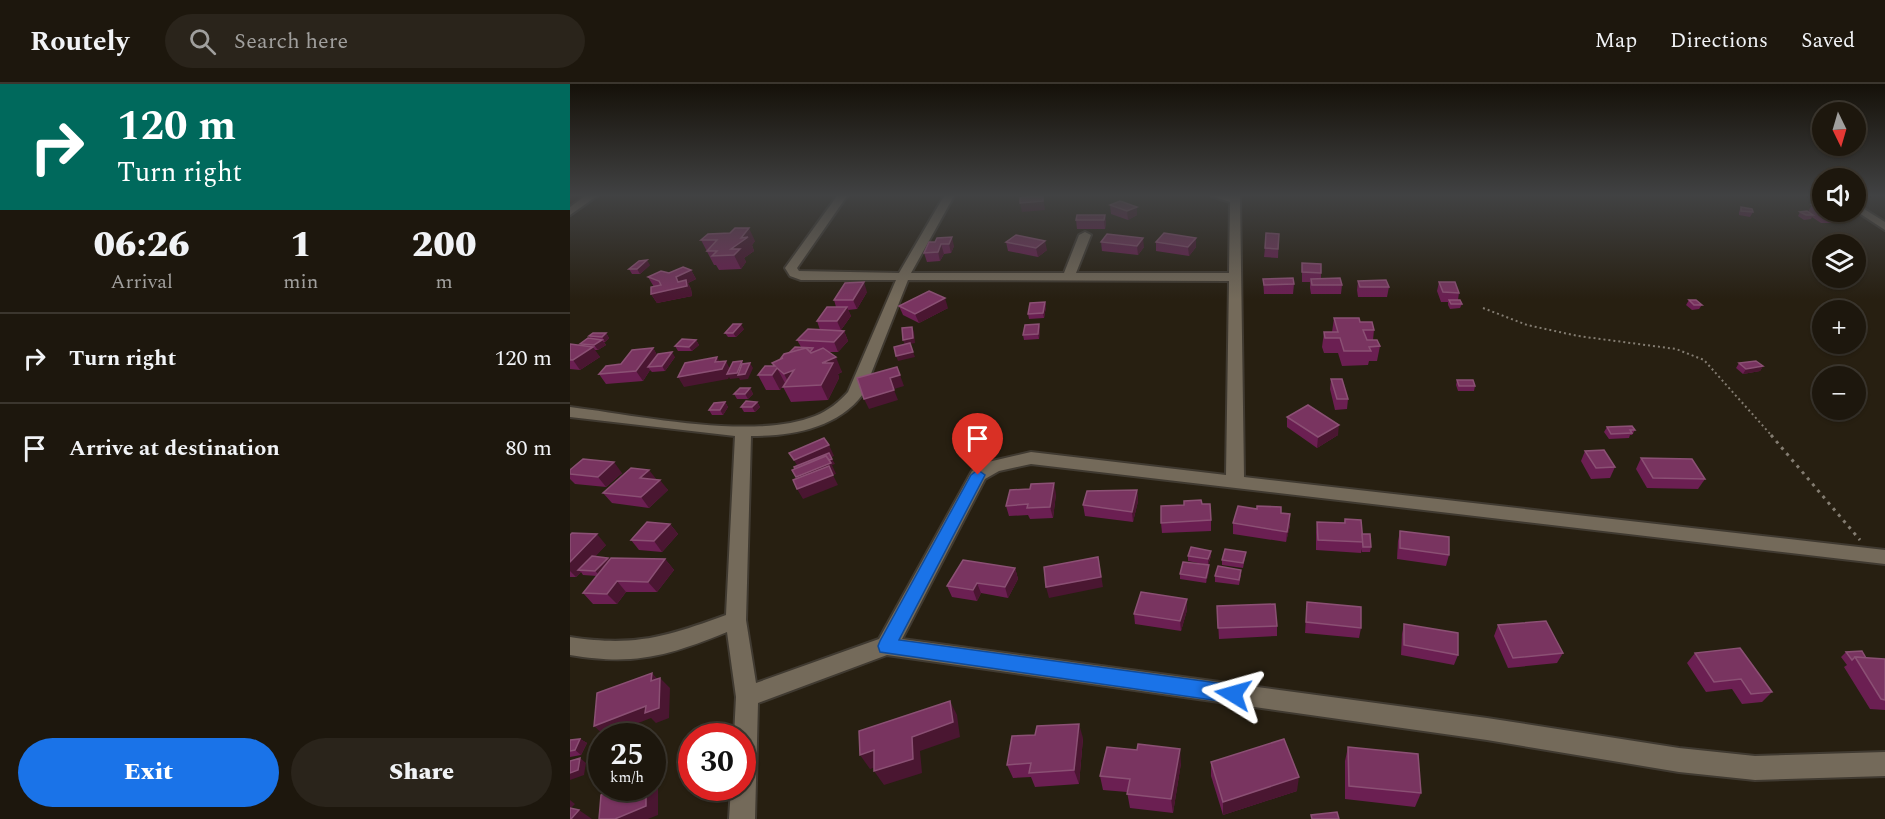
<!DOCTYPE html>
<html lang="en">
<head>
<meta charset="utf-8">
<style>
	:root { --surface:#1d170d; --page:#2a241b; --text:#f1f3f6; --muted:#a09f9d; --line:#3b362e; --accent:#1a73e8 }
	body { margin:0; font-family:Spectral,serif; background:var(--page); color:var(--text); height:100vh; display:flex; flex-direction:column; font-size:22px; white-space:nowrap }
	* { box-sizing:border-box; margin:0 }
	p { font-size:20px; color:var(--muted) }
	.icon { flex:none; width:33px; height:33px; fill:none; stroke:currentColor; stroke-width:2; stroke-linecap:round; stroke-linejoin:round }
	.map { position:relative; flex:1; overflow:hidden }
	.panel { display:flex; flex-direction:column; background:var(--surface); width:570px }
	.panel>* { flex:none }
	.banner { background:#00695c; color:#fff; overflow:hidden }
	.needle { width:39px; rotate:175deg }
	.fabs { position:absolute; left:1242px; top:18px; display:grid; gap:12px }
	.fabs a { display:grid; place-items:center; width:54px; height:54px; border-radius:50%; background:var(--surface); box-shadow:0 2px 4px #0004,0 0 0 2px var(--line); font-size:30px }
	.speed { position:absolute; left:18px; top:639px; display:flex; gap:12px; font-size:30px; font-weight:700; text-align:center }
	.speed>* { display:grid; place-content:center; width:78px; height:78px; border-radius:50%; background:var(--surface); box-shadow:0 2px 4px #0004,0 0 0 2px var(--line); line-height:1 }
	.speed small { font-size:15px; font-weight:400 }
	.speed .limit { border:9px solid #d22; background:#fff; color:#111 }
	.pin { position:absolute; display:grid; place-items:center; width:51px; height:51px; color:#fff; margin:-62px -26px; border-radius:50% 50% 50% 0; rotate:-45deg; box-shadow:0 0 6px #0007 }
	.pin .icon { rotate:45deg }
	.me { position:absolute; width:66px; margin:-33px; rotate:278deg; stroke-linejoin:round; filter:drop-shadow(0 0 4px #0008) }
	.turn { display:flex; align-items:center; gap:21px; height:126px; padding:0 18px; font-size:27px }
	.turn .icon { width:78px; height:78px; stroke-width:2.5 }
	.turn b { display:block; font-size:42px; line-height:51px }
	.eta { display:flex; justify-content:space-evenly; align-items:center; height:102px; text-align:center }
	.eta b { font-size:36px; font-weight:800; line-height:42px }
	.button { display:flex; gap:12px; margin-top:auto; padding:12px 18px }
	.button a { flex:1; height:69px; border-radius:36px; background:var(--accent); color:#fff; font-size:24px; font-weight:800; line-height:69px; text-align:center }
	.button a+a { background:var(--page); color:var(--text) }
	ul { padding:0; list-style:none }
	li { display:flex; align-items:center; gap:18px; height:90px; padding:0 18px; border-top:2px solid var(--line) }
	li div { flex:1 }
	li b { display:block; font-size:22px }
	li em { font-style:normal }
	header { display:flex; align-items:center; gap:36px; box-sizing:border-box; height:84px; padding:0 30px; background:var(--surface); border-bottom:2px solid var(--line) }
	header strong { font-size:28px }
	nav { display:flex; gap:33px; margin-inline-start:auto; font-size:21px }
	.search { width:420px; height:54px; background:var(--page); display:flex; align-items:center; gap:15px; box-sizing:border-box; padding:0 21px; border-radius:33px; color:var(--muted); font-size:22px }
	main { display:flex; flex:1; min-height:0 }
	.map>svg:first-child { display:block }
	.lines { fill:none; stroke-linecap:round; stroke-linejoin:round }
	.street-casing { stroke:#403a31; stroke-width:4 }
	.path-far1 { stroke:#837c71; stroke-width:2; stroke-dasharray:2 3; stroke-linecap:butt }
	.path { stroke:#837c71; stroke-width:3; stroke-dasharray:3 5; stroke-linecap:butt }
	.street { fill:#746a5a; fill-rule:evenodd }
	.wall { fill:#6b1f52 }
	.shaded-wall { fill:#4a1631 }
	.building { fill:#793460; stroke:#8b5074; stroke-width:1.5 }
	.route { fill:#1a73e8; stroke:#114b97; stroke-width:1.5 }
</style>
</head>
<body>
<header>
<strong>Routely</strong>
<div class="search"><svg class="icon" aria-label="search" viewBox="0 0 24 24"><circle cx="10" cy="10" r="6"/><path d="M15 15l6 6"/></svg>Search here</div>
<nav><a>Map</a><a>Directions</a><a>Saved</a></nav>
</header>
<main>
<section class="panel">
<div class="banner">
<div class="turn"><svg class="icon" aria-label="right" viewBox="0 0 24 24"><path d="M7 20v-9h11M14 6l5 5-5 5"/></svg><div><b>120 m</b>Turn right</div></div>
</div>
<div class="eta">
<div><b>06:26</b><p>Arrival</p></div>
<div><b>1</b><p>min</p></div>
<div><b>200</b><p>m</p></div>
</div>
<ul>
<li><svg class="icon" aria-label="right" viewBox="0 0 24 24"><path d="M7 20v-9h11M14 6l5 5-5 5"/></svg><div><b>Turn right</b></div><em>120 m</em></li>
<li><svg class="icon" aria-label="arrive" viewBox="0 0 24 24"><path d="M6 21V4h12l-3 4 3 4H6"/></svg><div><b>Arrive at destination</b></div><em>80 m</em></li>
</ul>
<div class="button"><a>Exit</a><a>Share</a></div>
</section>
<div class="map">
<svg width="1315" height="735" viewBox="0 0 1315 735">
	<rect width="100%" height="100%" fill="#271f11"/>
	<g class="lines">
		<defs>
			<g id="street">
				<polygon points="15,112 27,112 0,131 0,123"/>
				<path d="M 267,112 L 277,112 L 227,184 L 229,187 L 329,189 L 374,112 L 384,112 L 341,189 L 494,189 L 509,151 L 515,148 L 521,151 L 506,189 L 659,189 L 660,118 L 641,112 L 670,112 L 674,393 L 1315,466 L 1315,480 L 461,380 L 429,387 L 415,395 L 332,555 L 917,634 L 1109,664 L 1185,672 L 1315,668 L 1315,692 L 1185,696 L 1109,688 L 917,656 L 317,571 L 188,619 L 185,735 L 159,735 L 161,704 L 172,704 L 172,652 L 164,652 L 166,613 L 157,548 C 98,572 64,582 0,571 L 0,553 C 64,563 96,553 156,531 L 165,352 L 0,333 L 0,323 C 67,331 182,357 245,332 C 258,327 269,318 278,308 L 326,196 L 231,196 L 220,192 L 215,184 ZM 338,196 L 659,197 L 656,391 L 461,368 L 418,378 L 402,387 L 309,555 L 186,599 L 176,536 L 181,352 C 221,352 267,345 293,310 Z"/>
				<polygon points="1286,120 1315,138 1315,146 1286,127"/>
			</g>
		</defs>
		<use href="#street" class="street-casing"/>
		<polyline class="path-far1" points="913,224 957,241 1008,252 1106,265 1134,276 1202,352"/>
		<polyline class="path" points="1201,351 1290,456"/>
		<use href="#street" class="street"/>
	</g>
	<g class="wall">
		<polygon points="540,121 567,123 567,131 558,136 541,130"/>
		<polygon points="1242,121 1275,131 1270,139 1251,139 1242,133 1241,135 1234,136 1228,132 1230,128 1238,128"/>
		<polygon points="1171,123 1183,128 1180,133 1169,131 1169,128"/>
		<polygon points="535,131 536,139 535,145 507,145 506,136"/>
		<polygon points="138,150 185,157 182,161 184,167 174,174 176,178 171,185 149,186 146,181 144,181 131,156"/>
		<polygon points="709,150 708,174 694,173 695,164"/>
		<polygon points="367,154 384,162 381,169 374,170 370,177 357,178 354,169 365,158"/>
		<polygon points="626,154 626,163 619,172 586,167 586,158"/>
		<polygon points="436,158 477,166 468,173 438,167"/>
		<polygon points="531,158 574,163 568,171 532,167"/>
		<polygon points="732,179 751,189 751,195 772,201 771,210 741,210 740,204 740,198 732,198"/>
		<polygon points="80,181 70,190 62,190 59,185"/>
		<polygon points="121,186 126,195 118,199 121,205 122,212 87,219 81,210 84,203 78,193"/>
		<polygon points="693,195 724,200 723,210 694,210"/>
		<polygon points="788,197 819,203 817,213 788,213 787,206"/>
		<polygon points="869,198 889,209 888,216 892,220 890,224 880,225 878,221 878,218 871,218 867,207"/>
		<polygon points="297,208 287,225 278,226 281,232 271,246 262,247 274,247 278,257 268,268 259,268 272,288 268,290 269,294 258,316 221,318 213,303 216,299 215,299 210,306 196,306 188,291 204,282 202,279 211,275 219,269 231,263 227,256 250,246 247,237 266,223 264,216"/>
		<polygon points="1119,216 1132,221 1129,225 1122,226 1116,221"/>
		<polygon points="475,218 476,223 474,234 459,235 458,230"/>
		<polygon points="329,222 378,224 349,239 333,231"/>
		<polygon points="764,234 790,238 804,246 803,256 810,262 807,277 799,277 798,281 772,282 768,269 754,269 752,263 754,248 762,248"/>
		<polygon points="469,240 470,245 469,255 454,256 453,251"/>
		<polygon points="174,245 166,253 158,253 155,249"/>
		<polygon points="36,249 39,254 35,258 34,258 36,261 28,266 24,266 30,273 10,286 0,285 0,260 12,262 10,260 21,255 19,252"/>
		<polygon points="126,256 129,261 122,267 108,267 105,262"/>
		<polygon points="83,264 87,271 105,273 95,287 82,288 80,286 73,297 36,300 29,290"/>
		<polygon points="1169,279 1193,282 1190,287 1173,290 1166,284"/>
		<polygon points="761,295 778,315 777,325 765,326 760,305"/>
		<polygon points="887,296 905,302 904,307 888,307 886,301"/>
		<polygon points="180,304 183,310 178,315 167,315 164,310"/>
		<polygon points="155,318 158,323 153,331 142,331 139,326"/>
		<polygon points="187,318 190,323 185,328 174,328 171,323"/>
		<polygon points="717,333 768,351 747,364 717,343"/>
		<polygon points="1037,343 1065,346 1062,351 1060,351 1059,354 1039,355 1034,348"/>
		<polygon points="1015,367 1045,383 1040,394 1021,395 1011,377"/>
		<polygon points="1071,374 1135,395 1128,405 1077,404 1066,385"/>
		<polygon points="0,386 52,389 36,403 5,400 0,395"/>
		<polygon points="86,395 98,406 79,424 42,419 33,409"/>
		<polygon points="567,406 568,417 563,438 515,432 513,421"/>
		<polygon points="486,410 483,434 460,435 458,431 439,432 436,422"/>
		<polygon points="632,420 641,436 641,447 592,449 591,439"/>
		<polygon points="711,429 720,430 720,441 716,458 663,450 663,439"/>
		<polygon points="775,435 792,450 801,463 800,468 792,468 792,465 791,469 746,466 746,448 747,438 774,439"/>
		<polygon points="100,440 108,450 92,468 69,466 61,456"/>
		<polygon points="830,447 879,471 876,482 827,475 828,457"/>
		<polygon points="0,451 36,461 25,472 40,476 95,475 104,486 87,508 56,508 47,520 23,520 13,509 27,492 13,491 11,488 6,493 0,493"/>
		<polygon points="641,467 641,472 638,481 618,477 618,472"/>
		<polygon points="676,468 673,484 652,481 652,476"/>
		<polygon points="445,484 448,495 438,514 411,509 407,517 382,513 377,502"/>
		<polygon points="639,487 636,499 610,495 610,490"/>
		<polygon points="671,491 669,501 645,498 645,492"/>
		<polygon points="617,515 617,526 611,547 565,540 564,530"/>
		<polygon points="737,518 791,544 789,554 735,549"/>
		<polygon points="647,522 707,542 707,552 649,555"/>
		<polygon points="834,540 888,571 884,581 831,571 832,550"/>
		<polygon points="928,541 993,569 987,579 938,584 924,552"/>
		<polygon points="1276,568 1296,574 1315,575 1315,626 1300,625 1274,583 1277,581 1271,573"/>
		<polygon points="1125,569 1202,608 1192,618 1172,620 1162,605 1136,608 1117,579"/>
		<polygon points="513,654 509,700 465,703 461,693 443,694 437,681"/>
		<polygon points="10,655 17,659 11,671 0,673 0,656"/>
		<polygon points="778,663 851,709 845,723 775,715 775,677"/>
		<polygon points="641,678 727,707 653,731 641,692"/>
		<polygon points="611,679 603,729 560,724 557,708 533,706 530,692"/>
	</g>
	<g class="shaded-wall">
		<polygon points="473,112 475,126 452,128 450,119"/>
		<polygon points="567,123 567,131 558,136 557,127"/>
		<polygon points="535,131 536,139 535,145 534,136"/>
		<polygon points="179,144 185,157 182,161 184,167 174,174 176,178 171,185 161,165"/>
		<polygon points="382,153 384,162 381,169 379,160"/>
		<polygon points="573,154 574,163 568,171 567,162"/>
		<polygon points="626,154 626,163 619,172 618,163"/>
		<polygon points="475,157 477,166 468,173 466,164"/>
		<polygon points="371,160 374,170 370,177 368,168"/>
		<polygon points="77,176 80,181 70,190 67,185"/>
		<polygon points="121,186 126,195 118,199 121,205 122,212 87,219 81,210 106,193"/>
		<polygon points="294,198 297,208 287,225 283,216"/>
		<polygon points="375,214 378,224 349,239 345,230"/>
		<polygon points="475,218 476,223 474,234 473,229"/>
		<polygon points="277,223 281,232 271,246 267,237"/>
		<polygon points="171,240 174,245 166,253 163,249"/>
		<polygon points="469,240 470,245 469,255 468,250"/>
		<polygon points="342,243 344,248 345,259 335,261 333,256"/>
		<polygon points="274,247 278,257 268,268 264,258"/>
		<polygon points="36,249 39,254 35,258 32,253"/>
		<polygon points="32,256 36,261 28,266 24,261"/>
		<polygon points="126,256 129,261 122,267 119,263"/>
		<polygon points="23,263 30,273 10,286 3,276"/>
		<polygon points="83,264 89,274 78,283 80,286 73,297 66,287"/>
		<polygon points="102,268 105,273 95,287 92,282"/>
		<polygon points="343,268 345,273 328,277 326,272"/>
		<polygon points="147,273 153,283 156,277 161,287 172,277 175,282 180,279 183,284 178,295 170,296 169,294 160,295 159,293 158,295 114,303 108,293 145,278"/>
		<polygon points="266,273 272,288 268,290 269,294 258,316 251,301 252,279"/>
		<polygon points="1193,282 1190,287 1173,290 1176,285"/>
		<polygon points="207,284 215,299 210,306 202,291"/>
		<polygon points="224,286 221,303 214,290"/>
		<polygon points="330,291 334,302 324,305 320,294"/>
		<polygon points="180,304 183,310 178,315 175,310"/>
		<polygon points="324,306 328,316 299,325 294,315"/>
		<polygon points="155,318 158,323 153,331 150,326"/>
		<polygon points="187,318 190,323 185,328 182,323"/>
		<polygon points="769,341 768,351 747,364 748,353"/>
		<polygon points="259,361 264,372 230,387 224,376"/>
		<polygon points="262,375 265,380 262,381 266,390 263,391 268,401 233,415 227,405 232,403 226,393"/>
		<polygon points="44,378 52,389 36,403 28,393"/>
		<polygon points="79,386 87,396 70,394"/>
		<polygon points="90,396 98,406 79,424 71,413"/>
		<polygon points="484,399 486,410 483,434 480,423"/>
		<polygon points="567,406 568,417 563,438 562,428"/>
		<polygon points="720,430 720,441 716,458 717,448"/>
		<polygon points="100,440 108,450 92,468 84,457"/>
		<polygon points="27,450 36,461 13,486 8,486 11,488 6,493 0,487 0,478"/>
		<polygon points="641,467 641,472 638,481 638,475"/>
		<polygon points="528,473 533,503 479,514 476,503"/>
		<polygon points="38,474 42,479 30,492 25,487"/>
		<polygon points="95,475 104,486 87,508 78,498"/>
		<polygon points="639,481 639,487 636,499 636,494"/>
		<polygon points="445,484 448,495 438,514 435,503"/>
		<polygon points="47,497 56,508 47,520 37,510"/>
		<polygon points="407,499 411,509 407,517 403,506"/>
		<polygon points="617,515 617,526 611,547 610,537"/>
		<polygon points="82,589 90,598 90,594 100,604 99,634 86,639 81,634 35,652 24,642 81,597"/>
		<polygon points="380,617 387,631 390,653 350,667 352,689 314,701 304,687"/>
		<polygon points="509,640 513,654 509,700 504,686"/>
		<polygon points="10,655 17,659 11,671 5,666"/>
		<polygon points="610,665 611,679 603,729 601,715"/>
		<polygon points="304,666 314,680 300,685 290,671"/>
		<polygon points="10,674 16,679 14,691 0,696 0,689"/>
		<polygon points="82,678 88,683 88,731 78,735 45,735 76,704 82,704"/>
		<polygon points="729,693 727,707 653,731 653,718"/>
		<polygon points="0,716 5,720 0,725"/>
		<polygon points="9,726 22,735 1,735"/>
	</g>
	<g class="building">
		<polygon points="463,112 473,112 473,117 450,119 450,114"/>
		<polygon points="550,117 567,123 557,127 540,121"/>
		<polygon points="1242,121 1252,121 1252,128 1270,128 1275,131 1256,131"/>
		<polygon points="1171,123 1182,125 1183,128 1171,127"/>
		<polygon points="1237,127 1243,131 1236,131 1230,128"/>
		<polygon points="507,131 535,131 534,136 506,136"/>
		<polygon points="165,144 179,144 171,154 178,153 161,165 170,165 164,171 142,172 147,167 137,167 147,156 131,156 138,150 160,149"/>
		<polygon points="594,149 626,154 618,163 586,158"/>
		<polygon points="696,149 709,150 708,165 695,164"/>
		<polygon points="537,150 573,154 567,162 531,158"/>
		<polygon points="446,151 475,157 466,164 436,158"/>
		<polygon points="382,153 379,160 371,160 368,168 354,169 359,158 365,158 367,154"/>
		<polygon points="77,176 67,185 59,185 69,177"/>
		<polygon points="732,179 751,180 751,189 732,188"/>
		<polygon points="113,183 121,186 106,193 108,198 116,196 117,202 81,210 81,203 91,201 89,197 78,193 91,187 99,189"/>
		<polygon points="723,194 724,200 694,201 693,195"/>
		<polygon points="770,194 772,201 742,201 741,195"/>
		<polygon points="816,196 819,203 790,203 788,197"/>
		<polygon points="294,198 283,216 264,216 275,199"/>
		<polygon points="869,198 885,198 889,209 873,208"/>
		<polygon points="359,207 375,214 345,230 329,222"/>
		<polygon points="879,216 890,216 892,220 881,220"/>
		<polygon points="1119,216 1126,216 1132,221 1124,221"/>
		<polygon points="475,218 473,229 458,230 460,219"/>
		<polygon points="257,223 277,223 267,237 247,237"/>
		<polygon points="764,234 789,234 790,238 802,238 804,246 793,246 797,256 807,256 810,262 799,263 801,267 774,267 770,254 755,254 754,248 768,248"/>
		<polygon points="163,240 171,240 163,249 155,249"/>
		<polygon points="469,240 468,250 453,251 455,241"/>
		<polygon points="342,243 343,254 333,256 332,244"/>
		<polygon points="238,245 274,247 264,258 227,256"/>
		<polygon points="23,249 36,249 32,253 19,252"/>
		<polygon points="18,254 32,256 24,261 10,260"/>
		<polygon points="112,255 126,256 119,263 105,262"/>
		<polygon points="340,259 343,268 326,272 324,263"/>
		<polygon points="0,260 23,263 3,276 0,276"/>
		<polygon points="225,263 243,264 240,268 236,264 219,269"/>
		<polygon points="83,264 66,287 29,290 36,282 51,280 62,266"/>
		<polygon points="236,264 241,269 253,264 266,273 252,279 263,279 251,301 213,303 224,286 214,290 207,284 202,291 188,291 195,282 205,282 202,279 213,274 211,274 214,270"/>
		<polygon points="102,268 92,282 78,283 88,270"/>
		<polygon points="147,273 145,278 156,277 152,285 108,293 115,279"/>
		<polygon points="172,277 167,289 157,290 163,278"/>
		<polygon points="1186,277 1193,282 1176,285 1169,279"/>
		<polygon points="180,279 175,290 168,291 172,280"/>
		<polygon points="327,283 330,291 320,294 324,306 294,315 287,294"/>
		<polygon points="761,295 772,295 778,315 767,315"/>
		<polygon points="887,296 903,296 905,302 889,302"/>
		<polygon points="170,304 180,304 175,310 164,310"/>
		<polygon points="176,317 187,318 182,323 171,323"/>
		<polygon points="155,318 150,326 139,326 144,319"/>
		<polygon points="738,321 769,341 748,353 717,333"/>
		<polygon points="1062,342 1065,346 1060,346 1062,349 1041,350 1037,343"/>
		<polygon points="254,354 259,361 224,376 219,369"/>
		<polygon points="1034,366 1045,383 1026,384 1015,367"/>
		<polygon points="259,369 262,375 259,376 256,372 225,385 224,383"/>
		<polygon points="256,372 261,379 226,393 222,386"/>
		<polygon points="1071,374 1122,375 1135,395 1083,394"/>
		<polygon points="13,375 44,378 28,393 0,390 0,386"/>
		<polygon points="259,382 263,391 227,405 223,396"/>
		<polygon points="61,384 79,386 70,394 90,396 71,413 33,409"/>
		<polygon points="484,399 480,423 457,424 458,420 436,422 440,406 460,405 461,400"/>
		<polygon points="567,406 562,428 513,421 517,407"/>
		<polygon points="631,416 632,420 640,420 641,436 591,439 591,422 614,421 614,417"/>
		<polygon points="668,422 687,425 687,422 711,423 711,429 720,430 717,448 663,439"/>
		<polygon points="775,435 791,436 793,458 748,456 747,438 775,439"/>
		<polygon points="77,438 100,440 84,457 61,456"/>
		<polygon points="830,447 879,453 879,471 830,464"/>
		<polygon points="2,449 27,450 0,478 0,451"/>
		<polygon points="792,450 800,450 801,463 793,463"/>
		<polygon points="621,463 641,467 638,475 618,472"/>
		<polygon points="655,465 676,468 673,479 652,476"/>
		<polygon points="22,472 38,474 25,487 8,486"/>
		<polygon points="528,473 531,493 476,503 474,483"/>
		<polygon points="41,474 95,475 78,498 47,497 37,510 13,509"/>
		<polygon points="393,476 445,484 435,503 407,499 403,506 377,502"/>
		<polygon points="613,478 639,481 636,494 610,490"/>
		<polygon points="648,482 671,486 669,496 645,492"/>
		<polygon points="571,508 617,515 610,537 564,530"/>
		<polygon points="737,518 791,523 791,544 736,538"/>
		<polygon points="705,520 707,542 648,544 647,522"/>
		<polygon points="976,537 993,569 943,574 928,541"/>
		<polygon points="834,540 888,549 888,571 834,561"/>
		<polygon points="1170,564 1202,608 1181,610 1171,595 1144,598 1125,569"/>
		<polygon points="1292,567 1296,574 1285,573 1282,576 1276,568"/>
		<polygon points="1285,573 1315,575 1315,616 1311,615"/>
		<polygon points="82,589 81,597 90,594 89,624 75,629 76,622 24,642 27,609"/>
		<polygon points="380,617 383,638 342,653 343,675 304,687 304,666 290,671 289,647"/>
		<polygon points="509,640 504,686 459,689 461,679 437,681 442,652 465,651 467,642"/>
		<polygon points="10,655 5,666 0,667 0,656"/>
		<polygon points="714,655 729,693 653,718 641,678"/>
		<polygon points="568,660 610,665 601,715 557,710 560,695 530,692 537,663 567,666"/>
		<polygon points="778,663 848,670 851,709 779,702"/>
		<polygon points="32,672 32,691 29,692"/>
		<polygon points="10,674 8,686 0,689 0,677"/>
		<polygon points="44,704 76,704 76,722 45,735 29,735 31,711 44,706"/>
		<polygon points="0,724 9,726 1,735 0,735"/>
		<polygon points="767,728 769,735 742,735 741,731"/>
	</g>
	<linearGradient id="sky" x2="0" y2="1"><stop stop-color="#151109"/><stop offset="0.52" stop-color="#414243"/><stop offset="1" stop-color="#414243" stop-opacity="0"/></linearGradient>
	<rect width="1315" height="215" fill="url(#sky)"/>
	<polygon class="route" points="408,386 415,391 329,556 663,601 669,604 672,610 669,616 663,619 310,568 308,562 310,557 401,391"/>
</svg>
<div class="fabs">
<a><svg class="needle" viewBox="-14 -14 28 28"><path d="M0-13l5 13h-10z" fill="#e53935"/><path d="M0 13l5-13h-10z" fill="#a09f9d"/></svg></a>
<a><svg class="icon" aria-label="sound" viewBox="0 0 24 24"><path d="M4 9h4l5-4v14l-5-4H4zM17 9q2 3 0 6"/></svg></a>
<a><svg class="icon" aria-label="layers" viewBox="0 0 24 24"><path d="M12 4l9 5-9 5-9-5zM3 14l9 5 9-5"/></svg></a>
<a>+</a>
<a>−</a>
</div>
<div class="speed"><div>25<small>km/h</small></div><div class="limit">30</div></div>
<div class="pin" style="left:408px;top:391px;background:#d93025"><svg class="icon" aria-label="arrive" viewBox="0 0 24 24"><path d="M6 21V4h12l-3 4 3 4H6"/></svg></div>
<svg class="me" style="left:663px;top:610px" viewBox="-20 -20 40 40"><path d="M0-17L14 15 0 8-14 15z" fill="#1a73e8" stroke="#fff" stroke-width="4"/></svg>
</div>
</main>
</body>
</html>
